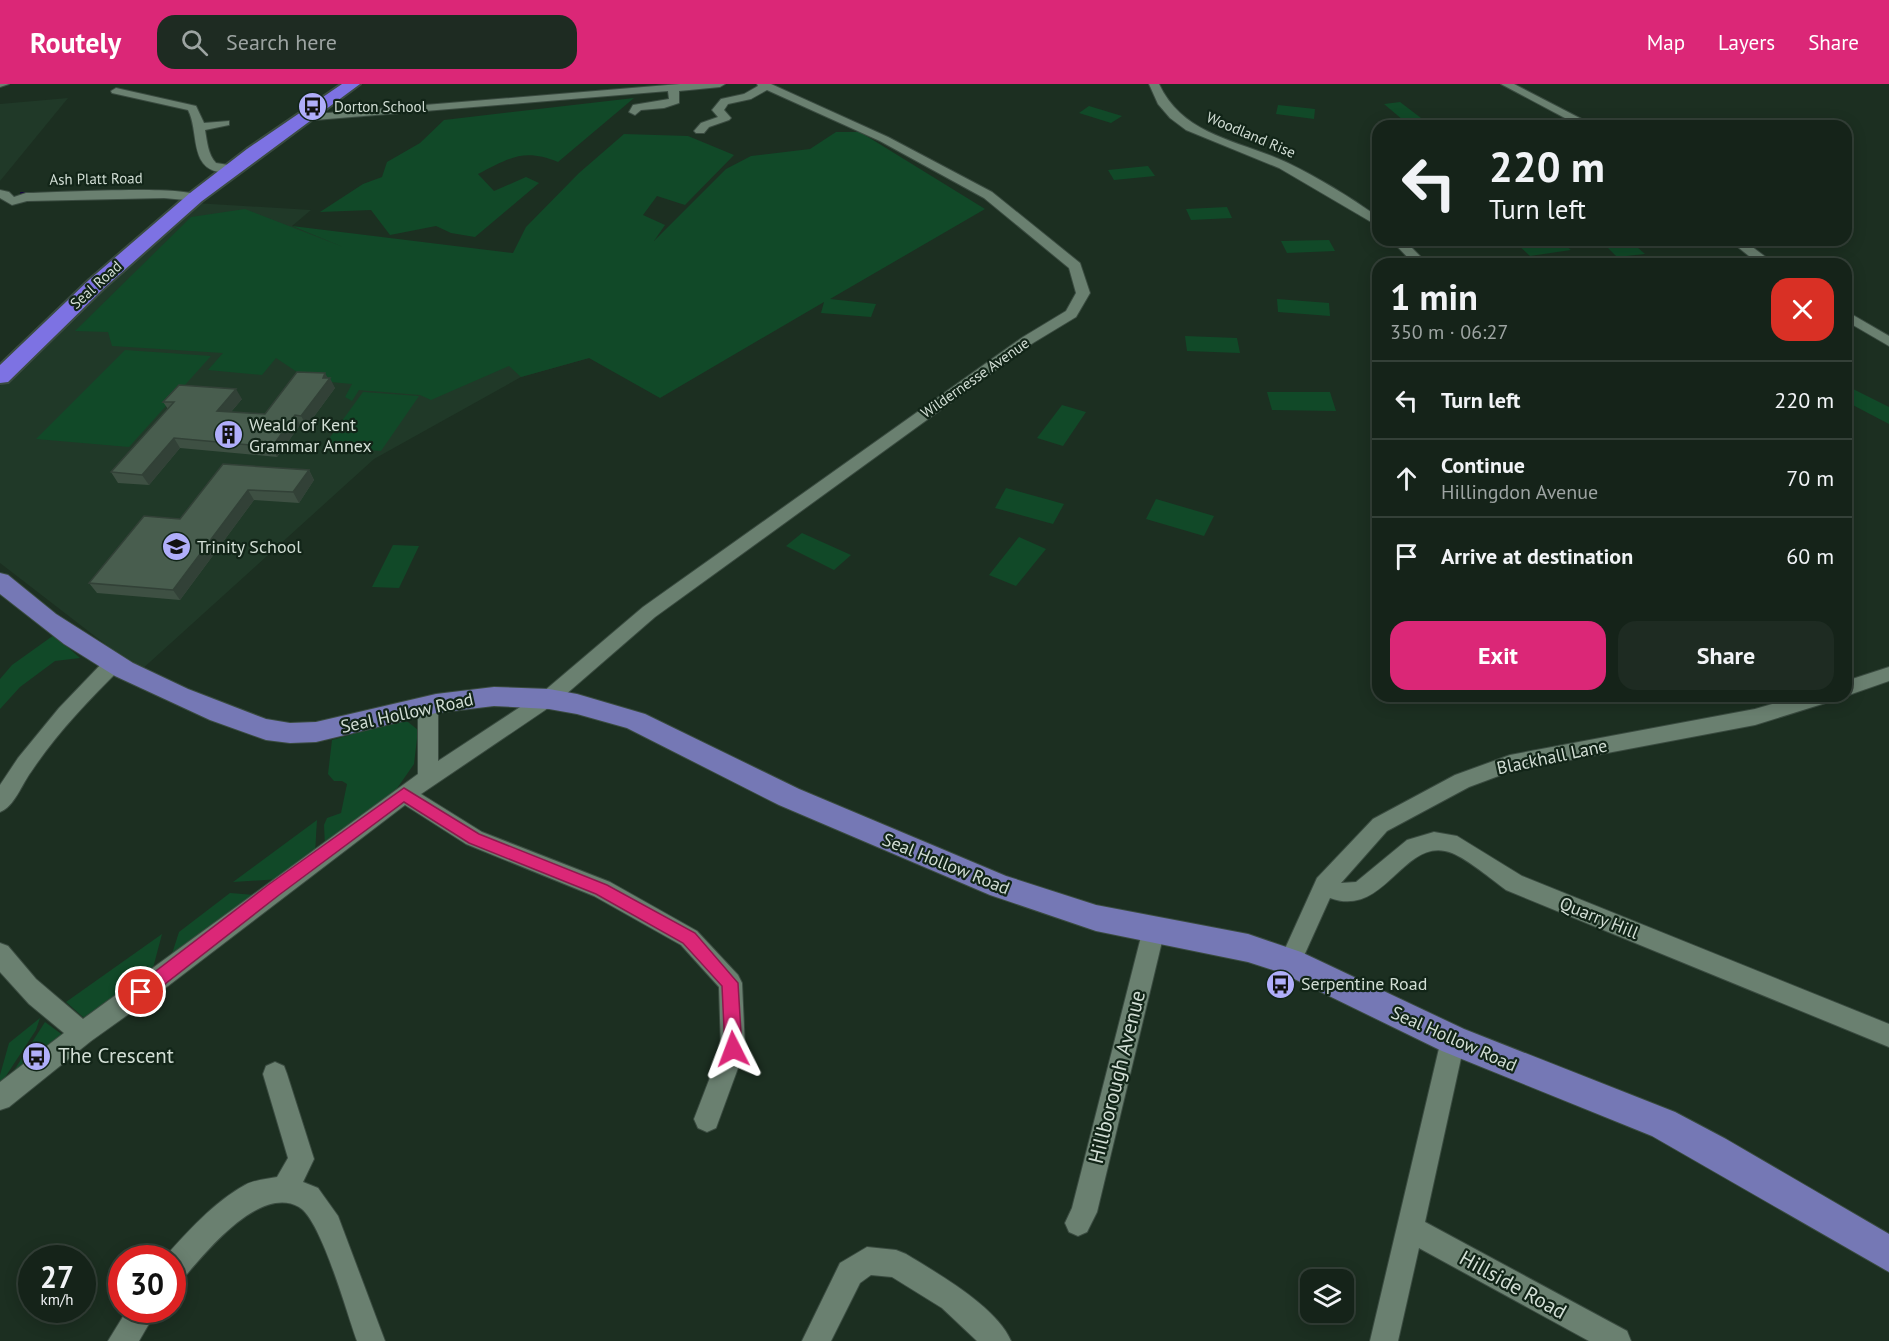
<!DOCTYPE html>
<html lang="en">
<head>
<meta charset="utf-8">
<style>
	:root { --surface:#152319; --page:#1e2b22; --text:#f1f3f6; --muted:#9da4a2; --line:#344038; --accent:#db2777 }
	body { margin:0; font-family:"PT Sans",sans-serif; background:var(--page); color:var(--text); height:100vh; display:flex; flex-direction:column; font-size:22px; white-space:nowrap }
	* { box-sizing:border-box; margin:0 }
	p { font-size:20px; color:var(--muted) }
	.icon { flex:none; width:33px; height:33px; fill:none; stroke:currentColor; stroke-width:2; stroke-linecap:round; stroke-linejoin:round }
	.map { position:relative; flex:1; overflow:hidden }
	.drawer { position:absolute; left:1372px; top:174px; width:480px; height:444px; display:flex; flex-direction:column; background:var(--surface); border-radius:18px; box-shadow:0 3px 15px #0003,0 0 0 2px var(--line) }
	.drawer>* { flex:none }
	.banner { position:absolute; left:1372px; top:36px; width:480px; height:126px; border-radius:18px; box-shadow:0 3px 15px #0003,0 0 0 2px var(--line); background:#152319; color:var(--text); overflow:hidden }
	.controls { position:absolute; left:1300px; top:1185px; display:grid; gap:12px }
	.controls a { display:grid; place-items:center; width:54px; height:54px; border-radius:12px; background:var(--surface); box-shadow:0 3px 15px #0003,0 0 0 2px var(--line); font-size:30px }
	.speed { position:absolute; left:18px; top:1161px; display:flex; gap:12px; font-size:30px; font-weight:700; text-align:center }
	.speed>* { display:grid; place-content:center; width:78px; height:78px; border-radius:50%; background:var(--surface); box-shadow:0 3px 15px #0003,0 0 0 2px var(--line); line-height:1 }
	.speed small { font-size:15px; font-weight:400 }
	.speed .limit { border:9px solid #d22; background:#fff; color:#111 }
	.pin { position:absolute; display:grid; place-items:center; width:51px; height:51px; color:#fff; margin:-26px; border:3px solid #fff; border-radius:50%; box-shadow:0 2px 6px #0007 }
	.me { position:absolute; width:66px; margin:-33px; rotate:357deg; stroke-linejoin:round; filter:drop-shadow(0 0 4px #0008) }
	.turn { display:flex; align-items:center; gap:21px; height:126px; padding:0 18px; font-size:27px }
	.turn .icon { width:78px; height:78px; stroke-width:2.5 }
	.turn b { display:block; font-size:42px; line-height:51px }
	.round { display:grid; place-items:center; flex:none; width:63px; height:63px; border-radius:18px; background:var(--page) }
	.headline { display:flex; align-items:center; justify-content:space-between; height:102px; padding:0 18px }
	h1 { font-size:36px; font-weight:700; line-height:45px }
	.primary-button { display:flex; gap:12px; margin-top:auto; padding:12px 18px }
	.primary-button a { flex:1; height:69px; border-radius:18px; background:var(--accent); color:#fff; font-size:24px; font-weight:700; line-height:69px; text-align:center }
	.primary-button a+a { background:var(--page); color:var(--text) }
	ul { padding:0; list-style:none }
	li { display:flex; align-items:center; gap:18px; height:78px; padding:0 18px; border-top:2px solid var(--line) }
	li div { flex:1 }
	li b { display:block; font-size:22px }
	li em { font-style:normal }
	header { display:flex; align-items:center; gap:36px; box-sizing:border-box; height:84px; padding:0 30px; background:var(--accent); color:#fff }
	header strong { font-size:28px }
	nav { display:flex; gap:33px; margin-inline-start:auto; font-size:21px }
	.search { width:420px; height:54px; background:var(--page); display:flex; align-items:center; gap:15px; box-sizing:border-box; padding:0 21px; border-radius:18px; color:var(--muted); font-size:22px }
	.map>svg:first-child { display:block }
	.built { fill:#203928 }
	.green { fill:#114928 }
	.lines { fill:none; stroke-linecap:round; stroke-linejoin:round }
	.stream { stroke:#15063f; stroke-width:2 }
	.minor-casing { stroke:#3a4b40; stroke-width:2 }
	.major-casing { stroke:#3a4b40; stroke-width:2 }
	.highway-casing { stroke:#3a4b40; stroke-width:4 }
	.minor { fill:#6a8070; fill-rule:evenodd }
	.major { fill:#7578b5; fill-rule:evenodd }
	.highway { fill:#7d72e3; fill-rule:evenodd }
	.wall { fill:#3e5043 }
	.shaded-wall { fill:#324137 }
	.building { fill:#485d4e; stroke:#324137; stroke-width:1.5 }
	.route { fill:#db2777; stroke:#8e194d; stroke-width:1.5 }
	.labels { text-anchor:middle; stroke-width:4.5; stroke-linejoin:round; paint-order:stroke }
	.far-poi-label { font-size:15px; fill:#d2ded5; stroke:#122518; text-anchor:start }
	.far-street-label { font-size:15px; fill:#d2ded5; stroke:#122518 }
	.poi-label { font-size:18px; fill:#d2ded5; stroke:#122518; text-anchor:start }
	.street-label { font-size:18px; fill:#d2ded5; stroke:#122518 }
	.near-poi-label { font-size:21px; fill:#d2ded5; stroke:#122518; text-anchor:start }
	.near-street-label { font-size:21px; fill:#d2ded5; stroke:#122518 }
</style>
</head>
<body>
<header>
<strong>Routely</strong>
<div class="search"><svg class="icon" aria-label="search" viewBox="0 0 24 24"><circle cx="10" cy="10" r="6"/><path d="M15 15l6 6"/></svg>Search here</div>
<nav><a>Map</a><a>Layers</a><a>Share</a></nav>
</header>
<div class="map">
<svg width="1889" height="1257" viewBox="0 0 1889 1257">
	<rect width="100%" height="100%" fill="#1c2f21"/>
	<g class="built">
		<polygon points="68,14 0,97 0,20"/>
		<polygon points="195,119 311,126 292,142 405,187 589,274 521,293 374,375 140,587 0,479 0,302 52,250"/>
	</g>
	<g class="green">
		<path d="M 634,14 L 558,78 C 524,64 509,74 478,90 L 494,107 L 526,93 L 539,99 L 475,153 L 451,149 L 436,142 L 390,151 L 371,126 L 320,128 L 363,100 L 382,93 L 387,78 L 420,59 L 444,36 Z"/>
		<polygon points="1400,18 1421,34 1403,36 1384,20"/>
		<polygon points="1278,21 1315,25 1314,35 1276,30"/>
		<polygon points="1089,22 1122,32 1111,39 1079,29"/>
		<polygon points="836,48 860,48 985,125 830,215 876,220 871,233 821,229 824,218 660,314 589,274 521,293 509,282 431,316 420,311 359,306 352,317 345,313 352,300 309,296 276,274 262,291 208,286 223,269 112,262 108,248 75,247 191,133 245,125 343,163 292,142 513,169 526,143 579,89 624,50 688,52 734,71 685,121 657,112 643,131 665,141 654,157 726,85 751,72 810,65"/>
		<polygon points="1148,82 1155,92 1114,96 1108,86"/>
		<polygon points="1227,123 1232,134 1191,136 1186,125"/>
		<polygon points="1329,156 1335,167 1287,169 1281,157"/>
		<polygon points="1559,156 1571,166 1530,172 1518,161"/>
		<polygon points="1600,156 1629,156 1645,170 1617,173"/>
		<polygon points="1277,215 1329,219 1330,232 1278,228"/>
		<polygon points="1185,252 1237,254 1240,269 1187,267"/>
		<polygon points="125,266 211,272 129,363 36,355"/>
		<polygon points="1851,304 1889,323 1889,340 1847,318 1847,307"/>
		<polygon points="363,308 419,312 381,367 323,363"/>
		<polygon points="1267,308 1330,308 1336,327 1272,326"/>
		<polygon points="1062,321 1086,328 1063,362 1037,354"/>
		<polygon points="1006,404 1064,420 1053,440 995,424"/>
		<polygon points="1156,415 1214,432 1204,452 1146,435"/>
		<polygon points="802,449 851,471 834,486 786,462"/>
		<polygon points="1019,453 1046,465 1016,502 989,491"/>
		<polygon points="393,461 419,462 399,504 372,503"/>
		<polygon points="54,551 80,574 55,577 20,603 0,625 0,595 12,581"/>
		<polygon points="396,638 408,638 418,646 414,680 391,713 325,762 324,741 327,734 341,729 347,700 342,697 334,697 328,690 332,656"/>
		<polygon points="317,736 315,769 280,795 233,798"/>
		<polygon points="230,809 255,811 171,873 179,848"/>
		<polygon points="162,850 153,884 147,895 91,936 83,933 66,918"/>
		<polygon points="40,934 36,946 0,1001 0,991 9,959"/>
		<polygon points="45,938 64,952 6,999"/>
	</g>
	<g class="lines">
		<polyline class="stream" points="21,109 29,109"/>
		<defs>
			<g id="minor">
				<polygon points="0,0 9,0 0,3"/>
				<polygon points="680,0 725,0 720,3 679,7 679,19 664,24 641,26 635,31 629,28 633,21 669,15 668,7 303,37 297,34 303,31"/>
				<polygon points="757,0 771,0 888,53 992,108 1080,179 1090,209 1076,233 1033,259 655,533 557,618 421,710 482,748 610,798 697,847 738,891 742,899 745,965 716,1044 707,1048 698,1044 694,1035 721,965 719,903 681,861 594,812 466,760 405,721 168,902 91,957 9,1023 0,1026 0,998 64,949 29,920 0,888 0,859 8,862 36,895 83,935 418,690 418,621 421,616 428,614 435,616 438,621 438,677 543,608 643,523 1023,253 1066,227 1076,209 1069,184 984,114 880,57 767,6 751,15 728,20 724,26 731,34 729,36 709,43 704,49 696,49 694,47 701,39 718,33 712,26 721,15 744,10 758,2"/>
				<path d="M 1149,0 L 1159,0 C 1184,53 1240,56 1288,79 C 1319,94 1350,113 1378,133 L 1378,142 L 1279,84 L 1186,46 L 1170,34 L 1158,20 Z"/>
				<polygon points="1501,0 1514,0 1595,42 1580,42"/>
				<path d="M 116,4 L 196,22 L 204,39 L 229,37 L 229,41 L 205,46 C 207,57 208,71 216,79 L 235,82 L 237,85 C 232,89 226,89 219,88 C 189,83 199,46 188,26 L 112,9 L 111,7 Z"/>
				<path d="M 0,106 L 9,108 L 14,113 L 26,109 C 53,109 188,100 202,113 L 196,117 L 164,114 L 27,117 L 12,121 L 0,114 Z"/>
				<polygon points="1391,156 1404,156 1428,180 1414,180"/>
				<polygon points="1729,156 1743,156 1775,180 1759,180"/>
				<polygon points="1846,227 1889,252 1889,262 1846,237"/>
				<path d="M 113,573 L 120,575 L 122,580 L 120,585 C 88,617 56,650 31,688 C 22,700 14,723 0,728 L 0,701 L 18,674 L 59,624 L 106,575 Z"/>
				<polygon points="1889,583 1889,597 1846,612 1845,612 1846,597"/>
				<path d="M 1800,612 L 1835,612 L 1832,617 L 1755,641 L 1512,687 L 1469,703 L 1387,747 L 1341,799 L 1356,798 L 1407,756 L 1434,748 L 1457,752 L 1522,792 L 1889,940 L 1889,963 L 1506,806 C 1491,795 1469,776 1452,769 C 1404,750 1386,835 1330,814 L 1298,885 L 1290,889 L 1282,885 L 1279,878 L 1317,794 L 1373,735 L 1455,691 L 1510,671 L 1755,625 Z"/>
				<polygon points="1154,835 1162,838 1165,845 1097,1128 1087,1148 1078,1152 1069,1148 1065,1139 1072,1124 1143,845 1146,838"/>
				<polygon points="1453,944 1462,948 1465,956 1425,1138 1627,1247 1631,1257 1589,1257 1419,1164 1398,1257 1370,1257 1441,956 1444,948"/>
				<path d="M 275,978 L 284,982 L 287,990 L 314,1075 L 303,1098 L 318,1104 L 338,1132 L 385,1257 L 357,1257 C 347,1230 321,1135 299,1123 C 260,1100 204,1170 182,1196 L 172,1199 L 172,1174 L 164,1174 C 187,1148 214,1118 245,1101 C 254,1096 266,1095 277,1093 L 288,1074 L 263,990 L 266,982 Z"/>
				<path d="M 867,1163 L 896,1166 L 906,1170 C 937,1189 997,1223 1011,1257 L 977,1257 L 942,1224 L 892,1193 L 871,1191 L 860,1199 L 831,1257 L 802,1257 L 840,1179 Z"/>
				<polygon points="127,1226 157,1226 139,1257 108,1257"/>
			</g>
			<polygon id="major" points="0,489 8,491 56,530 133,579 188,605 266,635 290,639 316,638 436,610 494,603 549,605 577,610 645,630 799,705 1006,792 1096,821 1248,850 1301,868 1464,945 1675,1028 1726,1055 1889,1150 1889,1188 1652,1052 1442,967 1282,889 1248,878 1096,847 990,811 779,721 627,644 577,630 549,625 494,622 436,629 316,658 290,659 266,656 210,636 115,592 64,560 0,510"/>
			<polygon id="highway" points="342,0 360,0 202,117 103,205 8,298 0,299 0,281 89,196 190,109 247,65"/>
		</defs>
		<use href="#minor" class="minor-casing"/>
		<use href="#major" class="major-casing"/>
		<use href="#highway" class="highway-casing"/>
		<use href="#minor" class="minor"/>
		<use href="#major" class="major"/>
		<use href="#highway" class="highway"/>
	</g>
	<g class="wall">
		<polygon points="328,294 335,304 307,342 300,341 277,373 180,364 149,401 118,399 111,388 168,325 163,318 242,315 231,328 265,330"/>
		<polygon points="223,380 309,386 314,396 299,419 254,416 180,516 97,509 89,499 180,435"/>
	</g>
	<g class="shaded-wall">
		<polygon points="325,289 329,296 330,294 335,304 307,342 301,332"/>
		<polygon points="236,305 242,315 223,337 217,327"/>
		<polygon points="295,331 300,341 277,373 272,363"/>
		<polygon points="174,354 180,364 149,401 142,391"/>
		<polygon points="309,386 314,396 299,419 293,408"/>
		<polygon points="248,406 254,416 180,516 173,506"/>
	</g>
	<g class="building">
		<polygon points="297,288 325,289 323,294 330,294 301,332 295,331 272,363 174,354 142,391 111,388 174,318 163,318 179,301 236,305 217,327 265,330"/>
		<polygon points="223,380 309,386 293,408 248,406 173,506 89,499 144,432 180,435"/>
	</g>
	<polygon class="route" points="404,704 479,750 607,801 695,849 738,899 742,965 739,971 733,973 727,971 725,965 722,902 683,859 596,810 469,759 404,718 279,811 147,914 141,916 135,914 133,908 135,903 268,801"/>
	<defs>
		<symbol id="bus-disc" viewBox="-11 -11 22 22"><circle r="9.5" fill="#b0aefa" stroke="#122518"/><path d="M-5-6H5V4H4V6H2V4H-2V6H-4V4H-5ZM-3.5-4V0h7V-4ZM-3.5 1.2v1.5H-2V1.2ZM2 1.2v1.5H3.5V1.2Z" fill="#111"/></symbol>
		<symbol id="building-disc" viewBox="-11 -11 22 22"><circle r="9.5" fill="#b0aefa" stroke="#122518"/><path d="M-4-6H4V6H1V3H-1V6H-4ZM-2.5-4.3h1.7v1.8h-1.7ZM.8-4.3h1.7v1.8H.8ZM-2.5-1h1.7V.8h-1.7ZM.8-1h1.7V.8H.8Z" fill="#111"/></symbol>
		<symbol id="school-disc" viewBox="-11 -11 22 22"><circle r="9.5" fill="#b0aefa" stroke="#122518"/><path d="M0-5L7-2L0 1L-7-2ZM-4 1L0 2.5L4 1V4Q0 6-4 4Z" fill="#111"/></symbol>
	</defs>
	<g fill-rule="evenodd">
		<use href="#bus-disc" x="296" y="6" width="33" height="33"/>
		<use href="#building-disc" x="212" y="334" width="33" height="33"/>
		<use href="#school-disc" x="160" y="446" width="33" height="33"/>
		<use href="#bus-disc" x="1264" y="884" width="33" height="33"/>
		<use href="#bus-disc" x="20" y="956" width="33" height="33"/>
	</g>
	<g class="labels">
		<g class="far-poi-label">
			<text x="334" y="28">Dorton School</text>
		</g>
		<g class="far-street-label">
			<text transform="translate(1251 51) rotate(23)" y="5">Woodland Rise</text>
			<text transform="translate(96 95) rotate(-1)" y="5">Ash Platt Road</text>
			<text transform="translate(96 201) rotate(-42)" y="5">Seal Road</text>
			<text transform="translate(975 294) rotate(-35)" y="5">Wildernesse Avenue</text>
		</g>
		<g class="poi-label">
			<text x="249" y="347">Weald of Kent<tspan x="249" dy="21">Grammar Annex</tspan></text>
			<text x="197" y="469">Trinity School</text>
			<text x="1301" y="906">Serpentine Road</text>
		</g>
		<g class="street-label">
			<text transform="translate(407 629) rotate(-12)" y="6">Seal Hollow Road</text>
			<text transform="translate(1552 673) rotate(-12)" y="6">Blackhall Lane</text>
			<text transform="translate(946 780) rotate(22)" y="6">Seal Hollow Road</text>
			<text transform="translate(1599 834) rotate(22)" y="6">Quarry Hill</text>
			<text transform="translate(1454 955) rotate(24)" y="6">Seal Hollow Road</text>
		</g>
		<g class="near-poi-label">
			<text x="58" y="979">The Crescent</text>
		</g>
		<g class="near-street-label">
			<text transform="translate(1117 993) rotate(-76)" y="7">Hillborough Avenue</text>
			<text transform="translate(1513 1201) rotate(29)" y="7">Hillside Road</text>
		</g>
	</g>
</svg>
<div class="controls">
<a><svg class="icon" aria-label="layers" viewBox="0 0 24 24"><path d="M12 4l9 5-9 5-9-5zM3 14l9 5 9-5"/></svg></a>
</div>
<div class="speed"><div>27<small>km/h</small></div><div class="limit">30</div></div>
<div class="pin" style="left:141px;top:908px;background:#d93025"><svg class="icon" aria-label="arrive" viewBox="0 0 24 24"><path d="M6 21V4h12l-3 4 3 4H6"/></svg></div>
<svg class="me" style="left:733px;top:965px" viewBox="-20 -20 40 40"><path d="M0-17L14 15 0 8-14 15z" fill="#db2777" stroke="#fff" stroke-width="4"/></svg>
<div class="banner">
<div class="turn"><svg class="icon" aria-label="left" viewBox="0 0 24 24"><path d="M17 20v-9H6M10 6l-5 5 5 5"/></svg><div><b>220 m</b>Turn left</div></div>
</div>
<section class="drawer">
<div class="headline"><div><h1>1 min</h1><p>350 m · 06:27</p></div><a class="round" style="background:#d93025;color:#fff"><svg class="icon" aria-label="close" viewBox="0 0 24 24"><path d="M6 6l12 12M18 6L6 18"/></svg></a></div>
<ul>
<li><svg class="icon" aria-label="left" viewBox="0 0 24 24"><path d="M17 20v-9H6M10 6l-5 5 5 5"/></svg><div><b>Turn left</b></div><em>220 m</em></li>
<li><svg class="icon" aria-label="ahead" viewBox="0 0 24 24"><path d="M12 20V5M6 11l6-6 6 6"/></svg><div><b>Continue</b><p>Hillingdon Avenue</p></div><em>70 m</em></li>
<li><svg class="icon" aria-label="arrive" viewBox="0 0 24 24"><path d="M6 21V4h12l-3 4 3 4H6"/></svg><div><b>Arrive at destination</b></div><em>60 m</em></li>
</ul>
<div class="primary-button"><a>Exit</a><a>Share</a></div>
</section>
</div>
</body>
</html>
